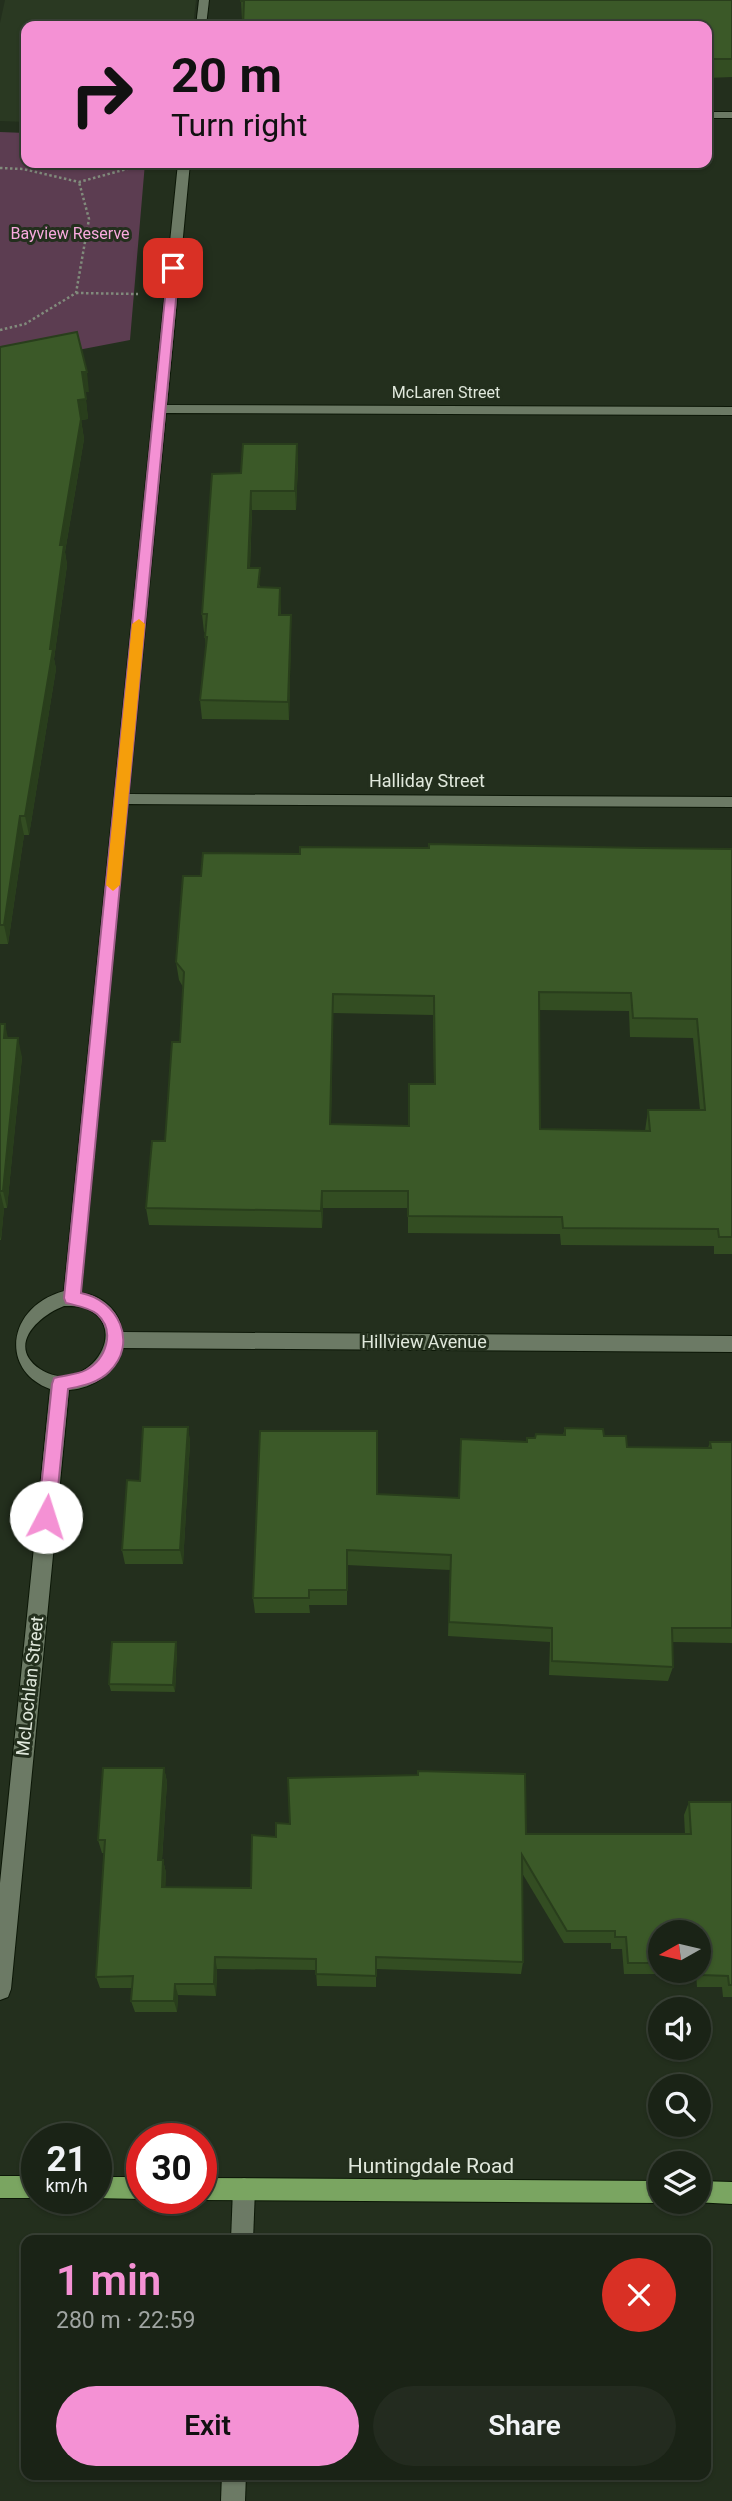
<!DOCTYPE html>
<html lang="en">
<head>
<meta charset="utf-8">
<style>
	:root { --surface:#1a2316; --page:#232b1f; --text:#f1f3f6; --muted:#9fa4a1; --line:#384035; --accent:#f491d4 }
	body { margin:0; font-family:Roboto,sans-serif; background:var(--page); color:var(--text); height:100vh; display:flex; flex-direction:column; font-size:26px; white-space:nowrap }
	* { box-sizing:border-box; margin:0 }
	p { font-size:23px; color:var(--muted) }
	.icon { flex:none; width:38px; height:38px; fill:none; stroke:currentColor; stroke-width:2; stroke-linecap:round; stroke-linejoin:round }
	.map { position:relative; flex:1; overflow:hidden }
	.sheet { position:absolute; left:21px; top:2235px; width:690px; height:245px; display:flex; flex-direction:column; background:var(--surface); border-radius:14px; box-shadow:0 2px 5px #0004,0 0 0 2px var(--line) }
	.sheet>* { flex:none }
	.guide { position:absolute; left:21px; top:21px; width:691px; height:147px; border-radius:14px; box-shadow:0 2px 5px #0004,0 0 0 2px var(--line); background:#f491d4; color:#111; overflow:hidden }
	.needle { width:46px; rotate:262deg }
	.controls { position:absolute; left:648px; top:1920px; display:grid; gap:14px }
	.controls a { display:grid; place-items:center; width:63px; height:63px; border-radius:50%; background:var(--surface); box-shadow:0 2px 5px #0004,0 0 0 2px var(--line); font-size:35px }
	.speed { position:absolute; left:21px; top:2123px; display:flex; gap:14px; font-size:35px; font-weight:700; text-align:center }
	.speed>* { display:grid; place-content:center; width:91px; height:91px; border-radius:50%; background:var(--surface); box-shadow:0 2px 5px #0004,0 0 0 2px var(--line); line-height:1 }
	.speed small { font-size:18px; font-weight:400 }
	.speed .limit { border:10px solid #d22; background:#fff; color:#111 }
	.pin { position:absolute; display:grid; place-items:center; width:60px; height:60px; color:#fff; margin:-30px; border-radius:14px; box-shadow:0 4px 10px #0006 }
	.me { position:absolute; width:77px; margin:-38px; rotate:5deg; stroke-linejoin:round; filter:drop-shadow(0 0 5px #0008) }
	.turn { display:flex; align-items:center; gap:24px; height:147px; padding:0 35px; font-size:32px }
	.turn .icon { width:91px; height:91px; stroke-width:2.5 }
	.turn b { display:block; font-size:49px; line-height:60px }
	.round { display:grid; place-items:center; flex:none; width:74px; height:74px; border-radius:37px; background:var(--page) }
	.head { display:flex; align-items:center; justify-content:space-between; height:119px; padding:0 35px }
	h1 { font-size:42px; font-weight:600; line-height:52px; color:var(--accent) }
	.primary-button { display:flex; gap:14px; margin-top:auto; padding:14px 35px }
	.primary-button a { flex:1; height:80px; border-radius:42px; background:var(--accent); color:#111; font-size:28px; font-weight:600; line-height:80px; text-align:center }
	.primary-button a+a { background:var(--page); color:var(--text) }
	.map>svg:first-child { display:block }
	.built { fill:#2a3922 }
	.green { fill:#5c3d51 }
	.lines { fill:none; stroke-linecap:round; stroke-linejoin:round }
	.street-casing { stroke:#0c1707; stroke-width:2 }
	.primary-casing { stroke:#0c1707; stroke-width:2 }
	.path { stroke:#818b7c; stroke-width:2.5; stroke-dasharray:2.5 2.5; stroke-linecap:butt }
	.street { fill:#6c7a65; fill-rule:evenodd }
	.primary { fill:#7aa561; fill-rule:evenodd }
	.wall { fill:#334d22; fill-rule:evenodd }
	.shaded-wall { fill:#293e1c }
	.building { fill:#3b5928; stroke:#293e1c; stroke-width:2; fill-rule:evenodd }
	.route { fill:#f491d4; stroke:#9f5e8a; stroke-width:2 }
	.slow { fill:#f59e0b }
	.labels { text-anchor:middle; stroke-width:6; stroke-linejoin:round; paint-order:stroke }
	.far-park-label { font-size:16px; fill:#f9aade; stroke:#232f1d }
	.far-street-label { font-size:16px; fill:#e0e8dc; stroke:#232f1d }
	.street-label { font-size:18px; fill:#e0e8dc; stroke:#232f1d }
	.near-street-label { font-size:21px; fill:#e0e8dc; stroke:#232f1d }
</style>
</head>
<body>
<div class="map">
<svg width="732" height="2501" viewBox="0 0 732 2501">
	<rect width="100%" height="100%" fill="#232f1d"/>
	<polygon class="built" points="5,0 196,0 193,26 26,26 26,122 0,121 0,23"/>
	<polygon class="green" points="0,132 26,133 26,163 145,163 130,340 0,365"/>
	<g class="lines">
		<defs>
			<g id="street">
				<polygon points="199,0 209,0 206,26 196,26"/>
				<rect x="707" y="112" width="25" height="6"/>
				<path d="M 178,163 L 190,163 L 167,405 L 732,407 L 732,415 L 166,413 L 129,794 L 732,797 L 732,807 L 128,804 L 81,1293 C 102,1295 120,1311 122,1332 L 732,1336 L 732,1352 L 121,1348 C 113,1374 95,1388 69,1390 L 11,1989 L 8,1997 L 0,2000 L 0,1883 L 50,1389 C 0,1371 6,1307 64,1291 ZM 64,1306 C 70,1306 79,1306 85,1308 C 134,1327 86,1399 40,1369 C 6,1346 38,1316 64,1306 Z"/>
				<polygon points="244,2178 252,2181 255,2189 253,2240 231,2240 233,2189 236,2181"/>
				<polygon points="222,2474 246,2474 245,2501 221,2501"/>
			</g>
			<g id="primary">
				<polygon points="0,2176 37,2176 38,2198 0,2198"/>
				<polygon points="96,2177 142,2177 142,2198 145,2198 142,2199 93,2198 96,2198"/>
				<polygon points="201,2178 660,2181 660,2202 664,2202 660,2203 201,2200 195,2198 201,2198"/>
				<polygon points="698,2181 732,2182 732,2204 694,2202 698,2202"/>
			</g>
		</defs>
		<use href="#street" class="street-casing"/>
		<use href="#primary" class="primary-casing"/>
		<g class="path">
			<polyline points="0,168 23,169 79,182 149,163"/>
			<polyline points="76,293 138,294"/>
			<polyline points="0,330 25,324 76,293 89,219 79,182"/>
		</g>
		<use href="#street" class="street"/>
		<use href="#primary" class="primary"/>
	</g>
	<g class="wall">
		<polygon points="241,0 732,0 732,77 707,78 707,26 242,20"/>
		<polygon points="0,347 89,392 85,392 88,419 81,420 84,439 65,552 67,565 54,659 56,669 29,835 24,835 8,944 0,944"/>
		<polygon points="297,444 298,463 296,510 252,510 250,568 261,588 281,606 281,615 291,615 291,634 289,720 202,719 200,700 206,651 205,632 204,632 202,614 241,473"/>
		<path d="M 429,848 L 732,849 L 732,1254 L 714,1254 L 714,1246 L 561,1245 L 560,1234 L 408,1233 L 408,1208 L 323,1208 L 322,1228 L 149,1225 L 146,1208 L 165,1141 L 180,1042 L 183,987 L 179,980 L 176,962 L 201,876 L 300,854 ZM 539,1010 L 629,1011 L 630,1037 L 693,1038 L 700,1110 L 648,1110 L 645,1131 L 540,1129 ZM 333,1013 L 433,1015 L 434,1084 L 408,1126 L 331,1124 Z"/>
		<polygon points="0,1024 8,1038 22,1057 7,1208 4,1208 1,1240 0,1240"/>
		<polygon points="188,1427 190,1442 183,1564 125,1564 122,1550 140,1481"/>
		<polygon points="565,1428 604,1436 627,1447 708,1448 710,1442 732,1442 732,1643 672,1642 673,1667 668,1681 549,1675 550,1642 448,1636 450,1570 347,1565 347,1605 309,1605 310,1613 255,1613 253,1598 377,1494 459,1498 461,1439 526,1441 535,1438 563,1435"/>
		<polygon points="176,1642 177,1650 175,1692 111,1691 109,1684"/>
		<path d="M 164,1768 L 167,1782 L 162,1860 L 163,1860 L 166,1873 L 165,1887 L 251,1888 L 276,1837 L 526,1834 L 685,1834 L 684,1815 L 689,1802 L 732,1802 L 732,1997 L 723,1997 L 722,1987 L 697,1987 L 696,1974 L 624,1974 L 622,1949 L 611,1949 L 611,1943 L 564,1943 L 522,1873 L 523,1962 L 521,1974 L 376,1969 L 376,1987 L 317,1986 L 316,1970 L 217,1969 L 216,1996 L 178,1995 L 177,2012 L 135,2012 L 131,2001 L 132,1988 L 100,1988 L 96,1977 L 104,1853 L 102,1853 L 98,1840 ZM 660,1932 L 698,1932 L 698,1970 L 660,1970 Z"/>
	</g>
	<g class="shaded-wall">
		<polygon points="82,372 87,372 89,392 85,392"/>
		<polygon points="86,399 88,419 81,420 84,439 65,552 67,565 54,659 56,669 29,835 25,816 50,649 60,545 78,400"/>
		<polygon points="297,444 298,463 296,510 295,491"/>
		<polygon points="251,491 252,510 249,587 248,568"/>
		<polygon points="280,588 281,606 280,633 279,615"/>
		<polygon points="291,615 291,634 289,720 288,702"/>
		<polygon points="20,816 24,835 8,944 4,925"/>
		<polygon points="333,994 333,1013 330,1142 330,1124"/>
		<polygon points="5,1024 9,1043 4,1038"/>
		<polygon points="18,1038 22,1057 7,1208 3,1191"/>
		<polygon points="0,1191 4,1208 1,1240 0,1236"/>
		<polygon points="322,1191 323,1208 322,1228 321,1211"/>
		<polygon points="188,1427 190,1442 183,1564 180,1550"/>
		<polygon points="176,1642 177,1650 175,1692 173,1685"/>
		<polygon points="164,1768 167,1782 161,1873 158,1860"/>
		<polygon points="163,1860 166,1873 165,1899 162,1887"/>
		<polygon points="215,1957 217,1969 216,1996 214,1984"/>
		<polygon points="175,1984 178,1995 177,2012 174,2001"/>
	</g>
	<g class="building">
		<polygon points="241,0 732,0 732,59 707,59 707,26 243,26 244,1 241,1"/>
		<polygon points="77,332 87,372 82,372 86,399 78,400 81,419 60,545 64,545 50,649 53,649 25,816 20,816 4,925 0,925 0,347"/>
		<polygon points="243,444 297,444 295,491 251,491 248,568 260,568 258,587 280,588 279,615 291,615 288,702 200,700 207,637 205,637 207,614 202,614 212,474 241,473"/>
		<path d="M 429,844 L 645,848 L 732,849 L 732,1237 L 719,1237 L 718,1229 L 563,1228 L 562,1217 L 408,1216 L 408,1191 L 322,1191 L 321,1211 L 146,1208 L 152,1141 L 165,1141 L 172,1042 L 180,1042 L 184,972 L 176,962 L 183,876 L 201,876 L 203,853 L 300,854 L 300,847 L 429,848 ZM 539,992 L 631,993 L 633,1018 L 697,1019 L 705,1110 L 648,1110 L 650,1131 L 540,1129 ZM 333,994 L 434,996 L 435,1084 L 409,1084 L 409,1126 L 330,1124 Z"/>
		<polygon points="0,1024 5,1024 4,1038 18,1038 3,1191 0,1191"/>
		<polygon points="143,1427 188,1427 180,1550 122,1550 127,1480 140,1481"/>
		<polygon points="565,1428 603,1429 604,1436 626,1436 627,1447 711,1448 710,1442 732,1442 732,1628 672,1628 673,1667 552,1661 552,1628 449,1622 451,1555 347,1550 347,1590 309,1590 309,1598 253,1598 260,1431 377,1431 377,1494 459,1498 461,1439 527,1442 527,1438 535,1438 536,1434 565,1435"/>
		<polygon points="112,1642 176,1642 173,1685 109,1684"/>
		<polygon points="103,1768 164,1768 158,1860 163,1860 162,1887 251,1888 252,1835 276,1837 276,1823 290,1824 288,1778 418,1775 418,1771 525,1774 526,1834 691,1834 689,1802 732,1802 732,1985 729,1985 728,1976 702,1975 701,1962 698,1962 698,1932 660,1932 660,1963 628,1963 626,1937 615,1937 615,1931 567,1931 522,1855 523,1962 376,1957 376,1976 316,1974 316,1959 215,1957 214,1984 175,1984 174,2001 131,2001 133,1976 96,1977 105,1840 98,1840"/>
	</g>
	<path class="route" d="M 173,265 L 179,268 L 81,1293 C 118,1300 139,1343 109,1372 C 98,1383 82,1386 68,1389 L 55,1517 L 52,1523 L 46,1525 L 40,1523 L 38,1517 L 52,1384 L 54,1378 C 64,1375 77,1375 86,1370 C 106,1359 116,1331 97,1314 C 88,1307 77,1306 66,1303 L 64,1298 L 168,268 Z"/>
	<polygon class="slow" points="139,619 145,624 120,885 113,891 106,885 132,624"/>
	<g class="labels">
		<g class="far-park-label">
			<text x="70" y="239">Bayview Reserve</text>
		</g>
		<g class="far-street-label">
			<text x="446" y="398">McLaren Street</text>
		</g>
		<g class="street-label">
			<text x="427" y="787">Halliday Street</text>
			<text x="424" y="1348">Hillview Avenue</text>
			<text transform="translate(30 1686) rotate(-84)" y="6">McLochlan Street</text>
		</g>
		<g class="near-street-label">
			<text x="431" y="2173">Huntingdale Road</text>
		</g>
	</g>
</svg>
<div class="controls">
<a><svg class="needle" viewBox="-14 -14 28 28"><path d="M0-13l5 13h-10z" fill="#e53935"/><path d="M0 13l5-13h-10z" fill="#9fa4a1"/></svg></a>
<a><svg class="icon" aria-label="sound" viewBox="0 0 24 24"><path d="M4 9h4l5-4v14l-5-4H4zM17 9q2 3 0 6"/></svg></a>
<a><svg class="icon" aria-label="search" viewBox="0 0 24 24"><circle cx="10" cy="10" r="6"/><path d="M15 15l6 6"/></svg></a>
<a><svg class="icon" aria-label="layers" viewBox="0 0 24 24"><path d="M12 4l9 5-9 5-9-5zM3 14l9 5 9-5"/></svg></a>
</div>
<div class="speed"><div>21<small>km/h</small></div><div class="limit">30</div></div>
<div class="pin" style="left:173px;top:268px;background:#d93025"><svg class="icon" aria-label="arrive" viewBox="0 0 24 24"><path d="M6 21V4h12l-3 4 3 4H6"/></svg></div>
<svg class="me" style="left:46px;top:1517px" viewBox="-20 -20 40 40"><circle r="19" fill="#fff"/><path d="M0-13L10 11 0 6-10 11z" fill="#f491d4"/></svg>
<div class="guide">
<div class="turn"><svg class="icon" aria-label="right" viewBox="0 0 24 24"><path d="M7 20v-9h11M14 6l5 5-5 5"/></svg><div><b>20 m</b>Turn right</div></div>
</div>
<section class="sheet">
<div class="head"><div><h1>1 min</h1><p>280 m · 22:59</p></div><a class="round" style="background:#d93025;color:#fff"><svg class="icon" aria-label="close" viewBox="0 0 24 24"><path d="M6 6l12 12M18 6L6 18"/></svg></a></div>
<div class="primary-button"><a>Exit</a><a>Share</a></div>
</section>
</div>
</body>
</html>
